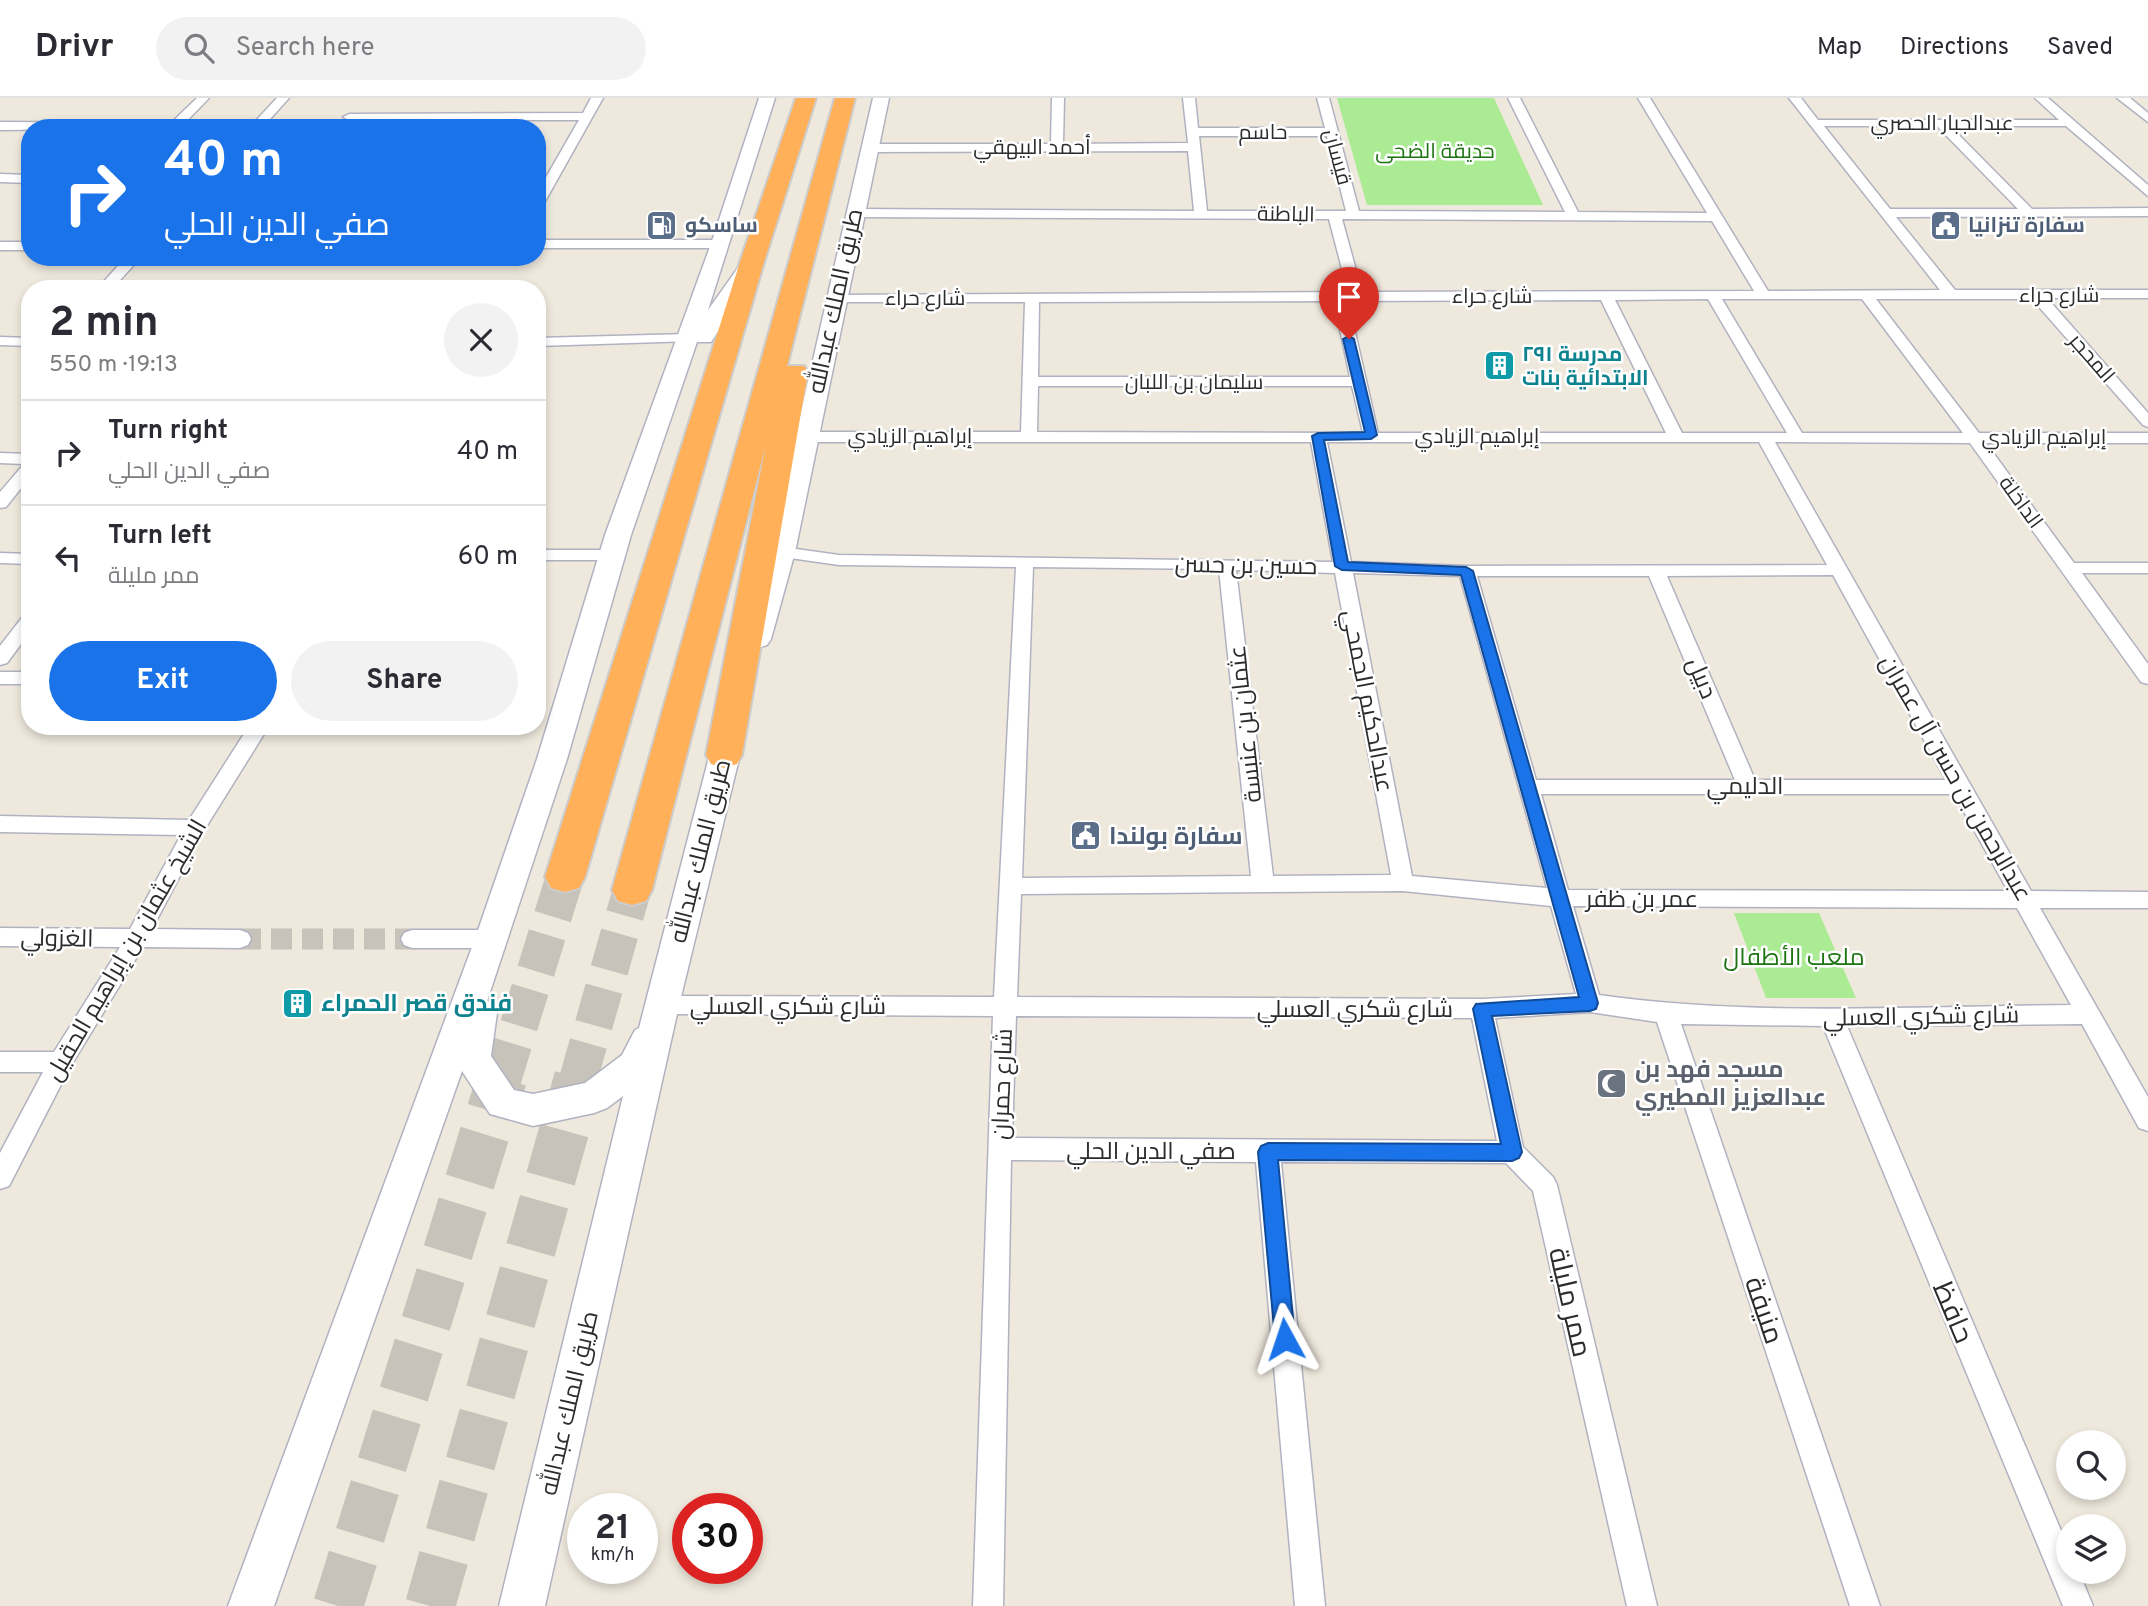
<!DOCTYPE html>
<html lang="en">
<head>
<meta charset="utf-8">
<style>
	:root { --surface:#fff; --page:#f2f2f3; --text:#2b2b33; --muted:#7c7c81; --line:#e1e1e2; --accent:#1a73e8 }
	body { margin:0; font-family:Overpass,Cairo,sans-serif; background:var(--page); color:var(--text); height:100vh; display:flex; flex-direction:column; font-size:26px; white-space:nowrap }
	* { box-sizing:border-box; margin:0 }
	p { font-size:23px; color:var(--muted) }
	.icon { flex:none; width:38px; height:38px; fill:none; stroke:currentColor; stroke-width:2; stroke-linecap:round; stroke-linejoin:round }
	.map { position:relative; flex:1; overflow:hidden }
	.sheet { position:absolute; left:21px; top:182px; width:525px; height:455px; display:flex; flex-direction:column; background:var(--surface); border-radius:28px; box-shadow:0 4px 10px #0003 }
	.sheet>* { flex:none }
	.guide { position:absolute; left:21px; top:21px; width:525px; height:147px; border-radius:28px; box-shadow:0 4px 10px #0003; background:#1a73e8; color:#fff; overflow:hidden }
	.controls { position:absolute; left:2056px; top:1332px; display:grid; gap:14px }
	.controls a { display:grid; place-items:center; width:70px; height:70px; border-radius:50%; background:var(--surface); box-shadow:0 4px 10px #0003; font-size:35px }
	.speed { position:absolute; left:567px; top:1395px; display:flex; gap:14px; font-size:35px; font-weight:700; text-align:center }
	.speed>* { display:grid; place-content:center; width:91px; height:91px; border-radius:50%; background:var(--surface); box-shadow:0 4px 10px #0003; line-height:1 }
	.speed small { font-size:18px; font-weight:400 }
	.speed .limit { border:10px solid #d22; background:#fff; color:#111 }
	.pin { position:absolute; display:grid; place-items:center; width:60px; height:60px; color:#fff; margin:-72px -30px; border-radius:50% 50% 50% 0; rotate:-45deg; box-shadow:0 0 7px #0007 }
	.pin .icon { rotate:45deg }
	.me { position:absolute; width:77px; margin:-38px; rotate:355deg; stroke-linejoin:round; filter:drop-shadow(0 0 5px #0008) }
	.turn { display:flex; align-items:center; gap:24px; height:147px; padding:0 28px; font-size:32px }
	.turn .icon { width:91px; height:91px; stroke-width:2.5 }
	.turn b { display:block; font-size:49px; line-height:60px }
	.round { display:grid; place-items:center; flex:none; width:74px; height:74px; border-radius:37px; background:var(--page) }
	.overview { display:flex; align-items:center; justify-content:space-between; height:119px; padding:0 28px }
	h1 { font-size:42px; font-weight:700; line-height:52px }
	.cta { display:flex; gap:14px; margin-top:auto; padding:14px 28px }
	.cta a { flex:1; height:80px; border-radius:42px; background:var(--accent); color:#fff; font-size:28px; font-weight:700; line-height:80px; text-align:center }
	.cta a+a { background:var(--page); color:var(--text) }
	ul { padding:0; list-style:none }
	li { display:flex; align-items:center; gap:21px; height:105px; padding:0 28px; border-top:2px solid var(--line) }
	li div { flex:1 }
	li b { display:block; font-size:26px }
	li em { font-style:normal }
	header { display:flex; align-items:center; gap:42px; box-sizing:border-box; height:98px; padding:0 35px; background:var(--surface); border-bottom:2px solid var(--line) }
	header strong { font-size:33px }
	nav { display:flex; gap:38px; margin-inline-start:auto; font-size:24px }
	.search { width:490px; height:63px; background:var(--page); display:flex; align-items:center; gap:18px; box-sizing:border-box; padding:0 24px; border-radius:38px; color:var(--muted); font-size:26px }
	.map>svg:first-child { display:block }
	.green { fill:#aaeb94 }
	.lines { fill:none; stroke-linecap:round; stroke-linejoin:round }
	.street-tunnel { stroke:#c8c3ba; stroke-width:21; stroke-dasharray:21 10; stroke-linecap:butt }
	.highway-tunnel-far1 { stroke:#c8c3ba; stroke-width:38; stroke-dasharray:38 19; stroke-linecap:butt }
	.highway-tunnel { stroke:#c8c3ba; stroke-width:50; stroke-dasharray:50 24; stroke-linecap:butt }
	.street-casing { stroke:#b1b2c1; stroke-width:3 }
	.secondary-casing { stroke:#b1b2c1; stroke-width:3 }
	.highway-casing { stroke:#ccc; stroke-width:4 }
	.street { fill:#fff; fill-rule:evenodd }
	.secondary { fill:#fff; fill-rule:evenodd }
	.highway { fill:#ffb058; fill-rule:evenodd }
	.route { fill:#1a73e8; stroke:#114b97; stroke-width:2 }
	.labels { text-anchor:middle; stroke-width:5; stroke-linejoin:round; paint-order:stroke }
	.far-street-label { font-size:21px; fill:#2c2c2c; stroke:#fff }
	.far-park-label { font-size:21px; fill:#1e7313; stroke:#fff }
	.far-service-label { font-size:21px; font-weight:bold; fill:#4e5e75; stroke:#fff; text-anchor:start }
	.far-culture-label { font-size:21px; font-weight:bold; fill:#0d838f; stroke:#fff; text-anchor:start }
	.street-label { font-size:24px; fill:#2c2c2c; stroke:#fff }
	.service-label { font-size:24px; font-weight:bold; fill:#4e5e75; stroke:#fff; text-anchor:start }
	.park-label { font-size:24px; fill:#1e7313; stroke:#fff }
	.culture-label { font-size:24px; font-weight:bold; fill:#0d838f; stroke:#fff; text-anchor:start }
	.worship-label { font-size:24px; font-weight:bold; fill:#5b616d; stroke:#fff; text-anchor:start }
	.near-street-label { font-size:28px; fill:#2c2c2c; stroke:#fff }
</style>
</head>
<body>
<header>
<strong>Drivr</strong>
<div class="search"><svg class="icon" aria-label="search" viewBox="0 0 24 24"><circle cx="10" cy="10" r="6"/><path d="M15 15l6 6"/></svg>Search here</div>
<nav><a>Map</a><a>Directions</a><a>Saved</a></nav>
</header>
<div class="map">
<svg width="2148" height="1508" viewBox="0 0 2148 1508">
	<rect width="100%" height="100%" fill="#efe9dd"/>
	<g class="green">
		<polygon points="1337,0 1494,0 1543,107 1367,107"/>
		<polygon points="1734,815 1819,815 1856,900 1766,900"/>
	</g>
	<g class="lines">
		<polyline class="street-tunnel" points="240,841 412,841"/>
		<g class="highway-tunnel-far1">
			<polyline points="502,982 565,779"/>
			<polyline points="578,982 632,792"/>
		</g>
		<g class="highway-tunnel">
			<polyline points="338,1508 502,980"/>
			<polyline points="430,1508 579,980"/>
		</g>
		<defs>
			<g id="street">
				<polygon points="197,0 209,0 180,30 0,32 0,24 171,25"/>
				<polygon points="277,0 289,0 262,30 249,30"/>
				<polygon points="591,0 603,0 543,107 537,111 537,95 579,22 349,22 343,19 349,16 583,15"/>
				<path d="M 1052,0 L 1064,0 L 1063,46 L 1188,45 L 1183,0 L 1195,0 L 1198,30 L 1325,30 L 1317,0 L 1329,0 L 1359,113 L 1565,114 L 1508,0 L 1520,0 L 1578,114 L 1707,115 L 1638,0 L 1650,0 L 1768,193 L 1940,192 L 1789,0 L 1801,0 L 1818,22 L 2059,22 L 2035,0 L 2048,0 L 2148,87 L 2148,98 L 2066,28 L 1950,28 L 2032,111 L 2148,110 L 2148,118 L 1896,119 L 1955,192 L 2148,192 L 2148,200 L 2047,200 L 2148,315 L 2148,329 L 2143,327 L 2032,201 L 1876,201 L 1979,335 L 2148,335 L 2148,345 L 1986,345 L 2074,465 L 2148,465 L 2148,475 L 2082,475 L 2148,566 L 2148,586 L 2141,584 L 1970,345 L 1775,344 L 2031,793 L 2148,794 L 2148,810 L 2040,810 L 2148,999 L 2148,1033 L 2139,1030 L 2082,926 L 1847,928 L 2068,1449 L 2068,1474 L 2079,1474 L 2093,1508 L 2063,1508 L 1823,928 L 1681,926 L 1880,1508 L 1850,1508 L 1657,924 L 1590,914 L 1495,920 L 1523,1049 L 1553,1079 L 1557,1087 L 1657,1508 L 1627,1508 L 1533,1093 L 1506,1065 L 1281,1064 L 1325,1508 L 1295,1508 L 1256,1064 L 1011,1062 L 1003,1508 L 973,1508 L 993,918 L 662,916 L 654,914 L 651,907 L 654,900 L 662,898 L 994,899 L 1016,469 L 839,467 L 776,458 L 773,454 L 776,450 L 782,449 L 839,457 L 1333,464 L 1311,344 L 805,344 L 797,339 L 805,334 L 1021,334 L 1025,204 L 835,204 L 830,203 L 830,197 L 1348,194 L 1329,121 L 854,119 L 848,115 L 854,111 L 1194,113 L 1188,53 L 870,54 L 864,50 L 870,46 L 1051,46 ZM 1824,28 L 1937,28 L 2018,111 L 1890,111 ZM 1199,38 L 1327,38 L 1346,113 L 1207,113 ZM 1342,121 L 1712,123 L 1754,193 L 1362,194 ZM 1708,201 L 1787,335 L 1682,335 L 1615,202 ZM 1722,201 L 1862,201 L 1963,335 L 1802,335 ZM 1601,202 L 1666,335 L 1378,335 L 1348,203 ZM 1334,203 L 1350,279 L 1038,279 L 1039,204 ZM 1038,288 L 1352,288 L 1363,335 L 1037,334 ZM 1327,344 L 1759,344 L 1827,467 L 1467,468 L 1351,464 ZM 1033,469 L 1219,471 L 1251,778 L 1022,780 ZM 1236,472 L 1335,475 L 1391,777 L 1273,778 ZM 1353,475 L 1460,478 L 1547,790 L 1412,778 ZM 1833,477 L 1946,682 L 1755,682 L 1667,478 ZM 1477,478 L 1649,478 L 1735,682 L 1536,682 ZM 1541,696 L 1954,696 L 2008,793 L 1568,792 ZM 1403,793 L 1551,808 L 1576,896 L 1482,901 L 1017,899 L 1021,796 ZM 1573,808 L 2017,810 L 2071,907 C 1915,908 1754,919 1599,897 ZM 1016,918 L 1472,920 L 1497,1043 L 1012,1040 Z"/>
				<polygon points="2117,0 2130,0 2148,15 2148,24"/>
				<polygon points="0,76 30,77 30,85 0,84"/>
				<polygon points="537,142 721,142 728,146 721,150 537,150"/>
				<rect x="0" y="144" width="30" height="8"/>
				<polygon points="126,159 141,159 112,191 97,191"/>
				<polygon points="688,236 693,237 695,240 693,243 537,248 537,240"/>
				<polygon points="0,239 30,240 30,248 0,247"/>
				<polygon points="0,355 30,356 30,379 6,409 0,410 0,394 24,366 0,365"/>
				<polygon points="537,452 611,452 620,457 611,462 537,462"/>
				<polygon points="0,455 30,456 30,466 0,465"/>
				<polygon points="30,515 30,534 7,565 0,567 0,548 24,517"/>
				<rect x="0" y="574" width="30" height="12"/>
				<polygon points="249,628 269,628 203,734 152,831 240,832 248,835 251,841 248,847 240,850 143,849 69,971 9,1088 0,1091 0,1055 43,974 0,974 0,954 54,954 120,849 0,848 0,830 130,831 181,737 0,734 0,718 189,722"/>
				<polygon points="412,832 492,832 500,835 503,841 500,847 492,850 412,850 404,847 401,841 404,835"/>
			</g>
			<g id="secondary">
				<polygon points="759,0 775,0 708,212 745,160 759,160 762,164 711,244 697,244 631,437 567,661 487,903 492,905 497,915 491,958 514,992 533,996 585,985 622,957 635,932 639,930 717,628 722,621 732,618 742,621 747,628 679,907 545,1508 499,1508 623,998 607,1010 594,1015 533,1028 490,1016 462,973 274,1508 228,1508 475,841 537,661 605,437 711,146"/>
				<polygon points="873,0 889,0 795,454 771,541 767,547 757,550 747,547 743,541 769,454"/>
			</g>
			<g id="highway">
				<polygon points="796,0 816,0 764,164 585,779 579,790 565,794 551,790 545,779 740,164"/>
				<polygon points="835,0 855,0 787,268 804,268 808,274 742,657 737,666 724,670 711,666 706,657 766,346 652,792 646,803 632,807 618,803 612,792"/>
			</g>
		</defs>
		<use href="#street" class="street-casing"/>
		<use href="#secondary" class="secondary-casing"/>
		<use href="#highway" class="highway-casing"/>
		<use href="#street" class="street"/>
		<use href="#secondary" class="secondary"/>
		<use href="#highway" class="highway"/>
	</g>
	<polygon class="route" points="1349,238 1354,241 1377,337 1371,341 1324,342 1348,464 1466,469 1473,473 1598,905 1596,911 1590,913 1492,918 1522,1054 1519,1060 1512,1063 1278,1062 1295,1241 1292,1248 1285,1251 1278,1248 1275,1241 1258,1054 1261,1048 1268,1045 1501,1046 1473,911 1476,906 1579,899 1461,477 1342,472 1335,468 1312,338 1318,335 1365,334 1343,241"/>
	<defs>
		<symbol id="fuel-square" viewBox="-11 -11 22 22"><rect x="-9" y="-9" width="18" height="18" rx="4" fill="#5c6f8a" stroke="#fff"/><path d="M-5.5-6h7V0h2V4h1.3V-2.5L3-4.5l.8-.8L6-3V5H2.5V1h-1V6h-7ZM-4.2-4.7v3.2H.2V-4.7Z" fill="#fff"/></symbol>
		<symbol id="civic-square" viewBox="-11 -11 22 22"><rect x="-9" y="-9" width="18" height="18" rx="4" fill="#5c6f8a" stroke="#fff"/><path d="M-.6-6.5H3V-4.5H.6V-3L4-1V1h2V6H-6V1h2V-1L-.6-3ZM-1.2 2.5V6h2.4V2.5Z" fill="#fff"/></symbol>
		<symbol id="building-square" viewBox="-11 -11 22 22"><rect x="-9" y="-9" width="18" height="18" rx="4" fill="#0f9aa8" stroke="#fff"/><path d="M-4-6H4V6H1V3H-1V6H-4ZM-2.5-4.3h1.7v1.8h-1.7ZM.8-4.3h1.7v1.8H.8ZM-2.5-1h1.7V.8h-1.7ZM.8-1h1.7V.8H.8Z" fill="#fff"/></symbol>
		<symbol id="mosque-square" viewBox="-11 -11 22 22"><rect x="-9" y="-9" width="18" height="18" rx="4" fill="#6b7280" stroke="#fff"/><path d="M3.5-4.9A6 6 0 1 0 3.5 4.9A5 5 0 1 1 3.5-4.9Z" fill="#fff"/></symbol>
	</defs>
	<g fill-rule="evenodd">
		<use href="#fuel-square" x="644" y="110" width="35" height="35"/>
		<use href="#civic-square" x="1928" y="110" width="35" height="35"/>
		<use href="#building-square" x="1482" y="250" width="35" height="35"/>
		<use href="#civic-square" x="1068" y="720" width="35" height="35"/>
		<use href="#building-square" x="280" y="888" width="35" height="35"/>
		<use href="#mosque-square" x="1594" y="968" width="35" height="35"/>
	</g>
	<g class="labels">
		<g class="far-street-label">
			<text x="1942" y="32">عبدالجبار الحصري</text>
			<text x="1263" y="41">حاسم</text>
			<text x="1032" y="56">أحمد البيهقي</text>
			<text transform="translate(1338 59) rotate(75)" y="7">قيسان</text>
			<text transform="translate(1286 116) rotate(1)" y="7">الباطنة</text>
			<text x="2059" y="204">شارع حراء</text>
			<text x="1492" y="205">شارع حراء</text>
			<text x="925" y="207">شارع حراء</text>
			<text transform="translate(2092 260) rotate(49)" y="7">المحجر</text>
			<text x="1194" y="291">سليمان بن اللبان</text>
			<text x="910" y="345">إبراهيم الزيادي</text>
			<text x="1477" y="345">إبراهيم الزيادي</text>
			<text x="2044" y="346">إبراهيم الزيادي</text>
			<text transform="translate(2021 404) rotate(54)" y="7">الداخلة</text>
		</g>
		<g class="far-park-label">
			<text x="1435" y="60">حديقة الضحى</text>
		</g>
		<g class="far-service-label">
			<text x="685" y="134">ساسكو</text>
			<text x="1968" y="134">سفارة تنزانيا</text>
		</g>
		<g class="far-culture-label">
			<text x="1522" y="263">مدرسة ٢٩١<tspan x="1522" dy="24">الابتدائية بنات</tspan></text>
		</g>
		<g class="street-label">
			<text transform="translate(835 203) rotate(-78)" y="8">طريق الملك عبدالله</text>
			<text transform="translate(1246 467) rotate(1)" y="8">حسين بن حسن</text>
			<text transform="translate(1702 580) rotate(67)" y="8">دبيل</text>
			<text transform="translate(1368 603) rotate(79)" y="8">عبدالحكيم الجمحي</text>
			<text transform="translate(1245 626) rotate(-96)" y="8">عثمان بن عنبسة</text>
			<text transform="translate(1956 680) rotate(60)" y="8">عبدالرحمن بن حسن آل عمران</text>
			<text x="1745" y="696">الدليمي</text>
			<text transform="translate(700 753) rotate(-76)" y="8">طريق الملك عبدالله</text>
			<text x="1642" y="809">عمر بن ظفر</text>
			<text transform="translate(57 840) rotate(1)" y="8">الغزولي</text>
			<text transform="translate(126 852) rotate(-60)" y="8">الشيخ عثمان بن إبراهيم الحقيل</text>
			<text x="788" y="916">شارع شكري العسلي</text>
			<text x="1355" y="919">شارع شكري العسلي</text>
			<text transform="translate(1921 918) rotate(-1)" y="8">شارع شكري العسلي</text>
			<text transform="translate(1002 986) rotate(-88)" y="8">شارع حمران</text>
			<text x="1151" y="1061">صفي الدين الحلي</text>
			<text transform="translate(569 1305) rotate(-77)" y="8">طريق الملك عبدالله</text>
		</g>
		<g class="service-label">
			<text x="1109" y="746">سفارة بولندا</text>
		</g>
		<g class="park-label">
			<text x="1794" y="867">ملعب الأطفال</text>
		</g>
		<g class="culture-label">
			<text x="321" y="913">فندق قصر الحمراء</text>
		</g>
		<g class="worship-label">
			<text x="1635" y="979">مسجد فهد بن<tspan x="1635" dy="28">عبدالعزيز المطيري</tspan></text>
		</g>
		<g class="near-street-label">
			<text transform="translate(1571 1204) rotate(77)" y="10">ممر مليلة</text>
			<text transform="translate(1765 1212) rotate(71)" y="10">منيفة</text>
			<text transform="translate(1954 1214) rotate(67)" y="10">حافظ</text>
		</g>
	</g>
</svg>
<div class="controls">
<a><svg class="icon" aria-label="search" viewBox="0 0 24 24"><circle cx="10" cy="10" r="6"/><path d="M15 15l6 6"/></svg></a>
<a><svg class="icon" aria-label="layers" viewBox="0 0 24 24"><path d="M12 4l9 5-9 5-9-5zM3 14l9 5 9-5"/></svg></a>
</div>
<div class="speed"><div>21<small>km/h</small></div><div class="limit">30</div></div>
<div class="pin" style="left:1349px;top:241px;background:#d93025"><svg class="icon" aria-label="arrive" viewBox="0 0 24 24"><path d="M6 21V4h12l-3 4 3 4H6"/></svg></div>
<svg class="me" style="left:1285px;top:1241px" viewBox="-20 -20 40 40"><path d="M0-17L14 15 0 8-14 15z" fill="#1a73e8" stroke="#fff" stroke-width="4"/></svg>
<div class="guide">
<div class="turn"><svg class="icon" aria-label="right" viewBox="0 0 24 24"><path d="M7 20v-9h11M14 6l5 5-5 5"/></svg><div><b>40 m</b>صفي الدين الحلي</div></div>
</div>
<section class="sheet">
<div class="overview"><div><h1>2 min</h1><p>550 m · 19:13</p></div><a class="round"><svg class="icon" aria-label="close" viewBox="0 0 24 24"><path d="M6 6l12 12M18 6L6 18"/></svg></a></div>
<ul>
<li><svg class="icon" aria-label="right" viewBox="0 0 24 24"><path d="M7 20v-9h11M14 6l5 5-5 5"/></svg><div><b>Turn right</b><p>صفي الدين الحلي</p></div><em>40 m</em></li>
<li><svg class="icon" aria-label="left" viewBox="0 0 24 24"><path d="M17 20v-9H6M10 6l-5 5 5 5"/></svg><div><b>Turn left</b><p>ممر مليلة</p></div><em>60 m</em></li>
</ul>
<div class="cta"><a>Exit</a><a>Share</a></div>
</section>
</div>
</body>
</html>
